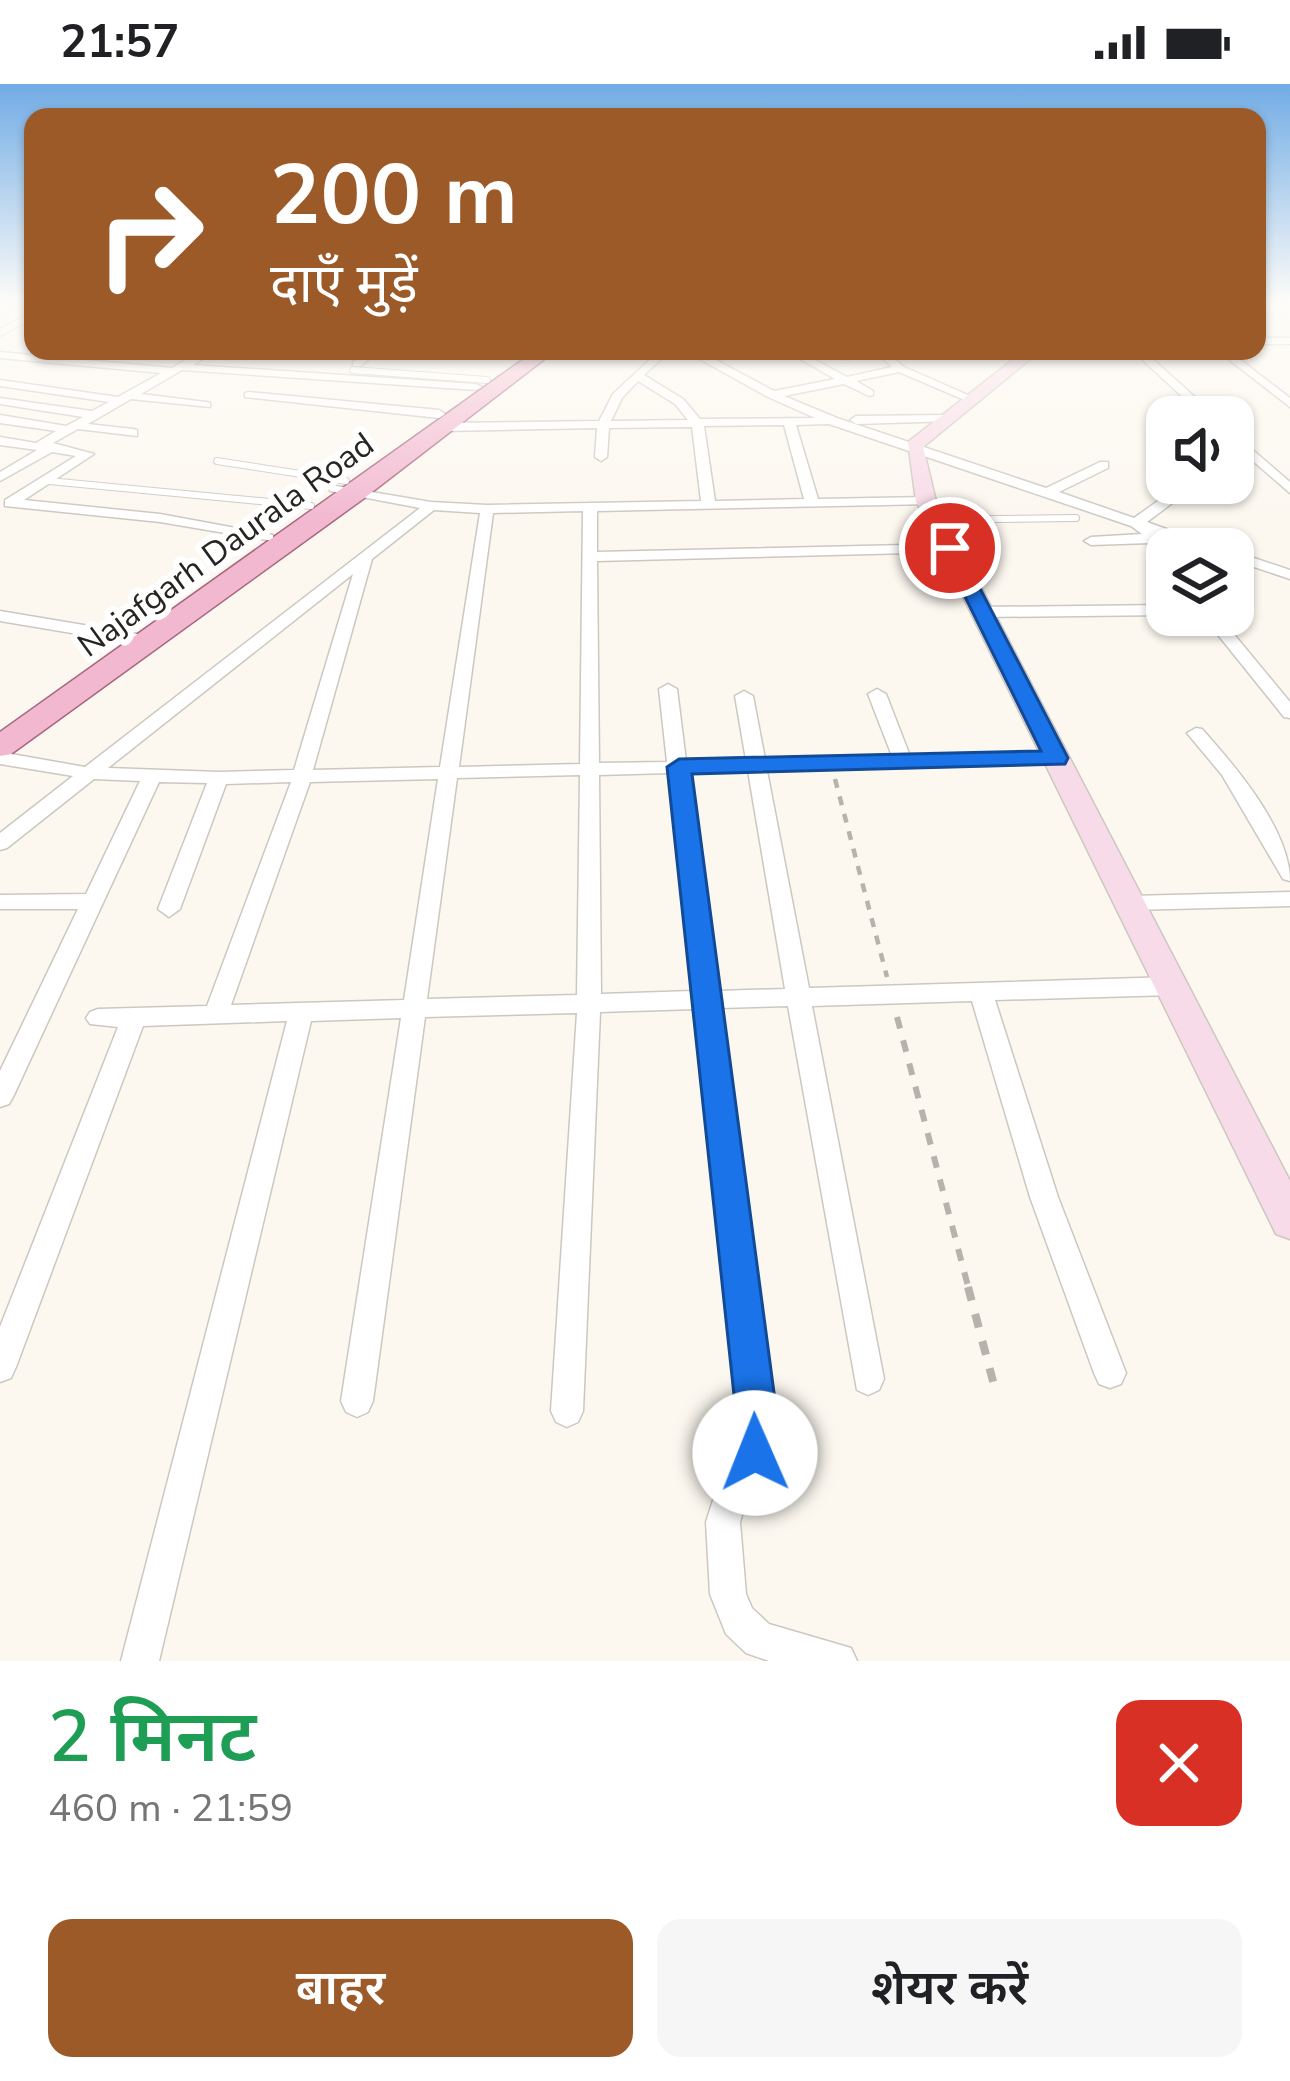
<!DOCTYPE html>
<html lang="hi">
<head>
<meta charset="utf-8">
<style>
	:root { --surface:#fff; --page:#f6f6f6; --text:#202124; --muted:#757577; --accent:#9d5a29 }
	body { margin:0; font-family:"Nunito Sans","Noto Sans Devanagari",sans-serif; background:var(--page); color:var(--text); height:100vh; display:flex; flex-direction:column; font-size:45px; white-space:nowrap }
	* { box-sizing:border-box; margin:0 }
	p { font-size:39px; color:var(--muted) }
	.icon { flex:none; width:66px; height:66px; fill:none; stroke:currentColor; stroke-width:2; stroke-linecap:round; stroke-linejoin:round }
	.map { position:relative; height:1577px; overflow:hidden }
	.panel { display:flex; flex-direction:column; background:var(--surface); flex:1 }
	.panel>* { flex:none }
	.top-card { position:absolute; left:24px; top:24px; width:1242px; height:252px; border-radius:24px; box-shadow:0 3px 9px #0004; background:#9d5a29; color:#fff; overflow:hidden }
	.fabs { position:absolute; left:1146px; top:312px; display:grid; gap:24px }
	.fabs a { display:grid; place-items:center; width:108px; height:108px; border-radius:24px; background:var(--surface); box-shadow:0 3px 9px #0004; font-size:60px }
	.pin { position:absolute; display:grid; place-items:center; width:102px; height:102px; color:#fff; margin:-51px; border:6px solid #fff; border-radius:50%; box-shadow:0 3px 12px #0007 }
	.me { position:absolute; width:132px; margin:-66px; rotate:359deg; stroke-linejoin:round; filter:drop-shadow(0 0 9px #0008) }
	.turn { display:flex; align-items:center; gap:42px; height:252px; padding:0 48px; font-size:54px }
	.turn .icon { width:156px; height:156px; stroke-width:2.5 }
	.turn b { display:block; font-size:84px; line-height:102px }
	.round { display:grid; place-items:center; flex:none; width:126px; height:126px; border-radius:24px; background:var(--page) }
	.summary { display:flex; align-items:center; justify-content:space-between; height:204px; padding:0 48px }
	h1 { font-size:72px; font-weight:600; line-height:90px; color:#1e9e55 }
	.primary-button { display:flex; gap:24px; margin-top:auto; padding:24px 48px }
	.primary-button a { flex:1; height:138px; border-radius:24px; background:var(--accent); color:#fff; font-size:48px; font-weight:600; line-height:138px; text-align:center }
	.primary-button a+a { background:var(--page); color:var(--text) }
	.status { display:flex; justify-content:space-between; align-items:center; height:84px; padding:0 60px; background:var(--surface); direction:ltr }
	.status svg { height:33px; fill:currentColor }
	.map>svg:first-child { display:block }
	.lines { fill:none; stroke-linecap:round; stroke-linejoin:round }
	.lane-casing { stroke:#ccc8c1; stroke-width:8 }
	.street-casing { stroke:#ccc8c1; stroke-width:3 }
	.secondary-casing { stroke:#ccc8c1; stroke-width:3 }
	.primary-casing { stroke:#a5657f; stroke-width:3 }
	.path-far2 { stroke:#b6b3ac; stroke-width:4.5; stroke-dasharray:9 9; stroke-linecap:butt }
	.path-far1 { stroke:#b6b3ac; stroke-width:6; stroke-dasharray:12 12; stroke-linecap:butt }
	.path { stroke:#b6b3ac; stroke-width:8; stroke-dasharray:14 14; stroke-linecap:butt }
	.lane { stroke:#fff; stroke-width:6 }
	.street { fill:#fff; fill-rule:evenodd }
	.secondary { fill:#f8dbe8; fill-rule:evenodd }
	.primary { fill:#f2b8d0; fill-rule:evenodd }
	.route { fill:#1a73e8; stroke:#114b97; stroke-width:3 }
	.labels { text-anchor:middle; stroke-width:12; stroke-linejoin:round; paint-order:stroke }
	.far-street-label { font-size:33px; fill:#272522; stroke:#fff }
</style>
</head>
<body>
<div class="status"><b>21:57</b><svg viewBox="0 0 49 12"><path d="M0 12V9h3v3zM5 12V6h3v6zM10 12V3h3v9zM15 12V0h3v12zM26 1h20v11H26zM47 4h2v5h-2z"/></svg></div>
<div class="map">
<svg width="1290" height="1577" viewBox="0 0 1290 1577">
	<rect width="100%" height="100%" fill="#fcf8f0"/>
	<g class="lines">
		<defs>
			<g id="lane">
				<polyline points="353,286 487,296"/>
				<polyline points="217,377 346,397"/>
				<polyline points="49,397 311,422"/>
				<polyline points="936,436 1076,434"/>
			</g>
			<g id="street">
				<polygon points="33,227 33,234 0,252 0,245"/>
				<rect x="1257" y="254" width="33" height="6"/>
				<polygon points="201,267 214,267 193,281 476,300 482,303 476,306 182,286 141,310 206,318 210,319 210,323 131,315 88,340 133,345 137,346 137,352 78,345 53,359 94,370 24,416 160,430 268,450 273,451 273,457 160,438 5,422 5,416 76,372 52,368 0,397 0,388 37,366 0,361 0,353 36,359 56,347 0,339 0,331 66,342 83,333 0,320 0,314 92,327 109,318 0,302 0,296 118,313 161,289 0,274 0,268 172,284"/>
				<polygon points="367,267 378,267 361,282 353,282 353,278"/>
				<polygon points="441,267 495,267 544,273 539,276"/>
				<path d="M 659,267 L 670,267 L 644,291 L 683,315 L 700,335 L 815,334 L 768,313 L 685,267 L 698,267 L 707,272 L 756,267 L 716,276 L 774,307 L 835,295 L 786,267 L 799,267 L 847,293 L 892,283 L 874,267 L 885,267 L 904,283 L 977,315 L 967,317 L 899,288 L 856,297 L 873,307 L 873,311 L 869,312 L 844,300 L 784,312 L 837,334 L 1046,404 L 1100,378 L 1108,378 L 1108,384 L 1059,408 L 1134,434 L 1183,399 L 1199,399 L 1147,438 L 1221,465 L 1200,465 L 1162,452 L 1168,465 L 1167,481 L 1162,480 L 1150,459 L 1091,461 L 1084,457 L 1091,453 L 1142,450 L 1131,442 L 829,340 L 796,341 L 818,415 L 926,413 L 933,417 L 931,420 L 597,427 L 597,468 L 950,460 L 957,464 L 950,468 L 597,477 L 599,679 L 667,678 L 659,605 L 668,600 L 677,605 L 686,677 L 746,676 L 735,612 L 744,607 L 753,612 L 765,675 L 892,672 L 868,610 L 877,605 L 886,610 L 910,672 L 1063,670 L 1065,674 L 1063,678 L 1056,680 L 767,687 L 809,904 L 1172,893 L 1180,896 L 1184,902 L 1180,908 L 1172,911 L 995,916 L 1058,1113 L 1126,1289 L 1121,1300 L 1110,1304 L 1099,1300 L 1094,1289 L 1030,1113 L 972,917 L 812,922 L 884,1295 L 879,1306 L 868,1311 L 857,1306 L 788,922 L 719,924 L 773,1339 L 766,1386 L 745,1421 L 740,1438 L 746,1510 L 752,1524 L 769,1540 L 851,1564 L 857,1577 L 769,1577 L 746,1569 L 726,1550 L 710,1510 L 706,1438 L 718,1401 L 734,1379 L 741,1339 L 695,925 L 600,928 L 583,1327 L 578,1338 L 567,1343 L 556,1338 L 551,1327 L 577,929 L 425,933 L 373,1317 L 368,1328 L 357,1333 L 346,1328 L 341,1317 L 401,934 L 311,937 L 159,1577 L 121,1577 L 287,937 L 143,942 L 16,1283 L 11,1294 L 0,1298 L 0,1243 L 118,943 L 90,940 L 86,934 L 90,928 L 98,925 L 207,922 L 291,698 L 226,700 L 180,825 L 169,833 L 158,825 L 207,699 L 159,698 L 13,1013 L 9,1020 L 0,1023 L 0,987 L 78,825 L 0,825 L 0,811 L 86,810 L 140,697 L 94,695 L 7,764 L 0,766 L 0,749 L 73,692 L 0,680 L 0,668 L 85,683 L 420,424 L 330,407 L 330,401 L 431,418 L 487,421 L 701,417 L 692,343 L 609,344 L 607,373 L 601,377 L 595,373 L 597,344 L 442,347 L 436,343 L 442,339 L 599,337 L 613,310 ZM 638,297 L 675,320 L 688,336 L 611,337 L 622,314 ZM 784,341 L 804,415 L 715,417 L 704,342 ZM 434,426 L 480,429 L 440,683 L 313,686 L 372,475 ZM 583,427 L 580,680 L 459,683 L 493,429 ZM 353,490 L 294,686 L 219,688 L 108,684 ZM 748,687 L 785,905 L 716,907 L 688,688 ZM 669,689 L 693,907 L 601,910 L 599,691 ZM 580,691 L 577,911 L 427,915 L 457,694 ZM 438,695 L 404,916 L 231,921 L 310,698 Z"/>
				<polygon points="842,267 852,267 851,275 843,275"/>
				<polygon points="1133,267 1144,267 1217,333 1204,333"/>
				<polygon points="1218,267 1229,267 1290,314 1290,323"/>
				<polygon points="249,308 439,326 445,330 439,334 245,313 245,309"/>
				<polygon points="950,331 956,335 954,337 856,340 850,336 856,332"/>
				<polygon points="1233,349 1290,398 1290,409 1233,360"/>
				<polygon points="1233,467 1290,486 1290,495 1233,476"/>
				<polygon points="1167,521 1167,531 983,533 975,528 983,523"/>
				<polygon points="0,527 149,552 157,557 149,562 0,537"/>
				<polygon points="1202,531 1218,531 1290,618 1290,634 1284,633"/>
				<path d="M 1196,644 L 1202,645 C 1236,683 1290,746 1290,797 L 1283,795 L 1222,691 L 1187,649 Z"/>
				<polygon points="1290,808 1290,822 1130,826 1119,819 1130,812"/>
			</g>
			<polygon id="secondary" points="1024,267 1040,267 923,363 936,417 1290,1097 1290,1155 1276,1150 916,417 908,358"/>
			<polygon id="primary" points="535,267 555,267 363,415 11,670 0,672 0,648"/>
		</defs>
		<use href="#lane" class="lane-casing"/>
		<use href="#street" class="street-casing"/>
		<use href="#secondary" class="secondary-casing"/>
		<use href="#primary" class="primary-casing"/>
		<polyline class="path-far2" points="835,695 887,893"/>
		<polyline class="path-far1" points="897,933 969,1206"/>
		<polyline class="path" points="968,1203 994,1301"/>
		<use href="#lane" class="lane"/>
		<use href="#street" class="street"/>
		<use href="#secondary" class="secondary"/>
		<use href="#primary" class="primary"/>
	</g>
	<linearGradient id="sky" x2="0" y2="1"><stop stop-color="#71ace5"/><stop offset="0.5" stop-color="#fefcf8"/><stop offset="1" stop-color="#fefcf8" stop-opacity="0"/></linearGradient>
	<rect width="1290" height="438" fill="url(#sky)"/>
	<polygon class="route" points="950,458 959,464 1068,674 1065,680 692,690 778,1339 770,1384 755,1390 740,1384 734,1369 737,1339 667,683 679,675 1041,667 941,464"/>
	<g class="labels">
		<g class="far-street-label">
			<text transform="translate(225 460) rotate(-36)" y="12">Najafgarh Daurala Road</text>
		</g>
	</g>
</svg>
<div class="fabs">
<a><svg class="icon" aria-label="sound" viewBox="0 0 24 24"><path d="M4 9h4l5-4v14l-5-4H4zM17 9q2 3 0 6"/></svg></a>
<a><svg class="icon" aria-label="layers" viewBox="0 0 24 24"><path d="M12 4l9 5-9 5-9-5zM3 14l9 5 9-5"/></svg></a>
</div>
<div class="pin" style="left:950px;top:464px;background:#d93025"><svg class="icon" aria-label="arrive" viewBox="0 0 24 24"><path d="M6 21V4h12l-3 4 3 4H6"/></svg></div>
<svg class="me" style="left:755px;top:1369px" viewBox="-20 -20 40 40"><circle r="19" fill="#fff"/><path d="M0-13L10 11 0 6-10 11z" fill="#1a73e8"/></svg>
<div class="top-card">
<div class="turn"><svg class="icon" aria-label="right" viewBox="0 0 24 24"><path d="M7 20v-9h11M14 6l5 5-5 5"/></svg><div><b>200 m</b>दाएँ मुड़ें</div></div>
</div>
</div>
<section class="panel">
<div class="summary"><div><h1>2 मिनट</h1><p>460 m · 21:59</p></div><a class="round" style="background:#d93025;color:#fff"><svg class="icon" aria-label="close" viewBox="0 0 24 24"><path d="M6 6l12 12M18 6L6 18"/></svg></a></div>
<div class="primary-button"><a>बाहर</a><a>शेयर करें</a></div>
</section>
</body>
</html>
